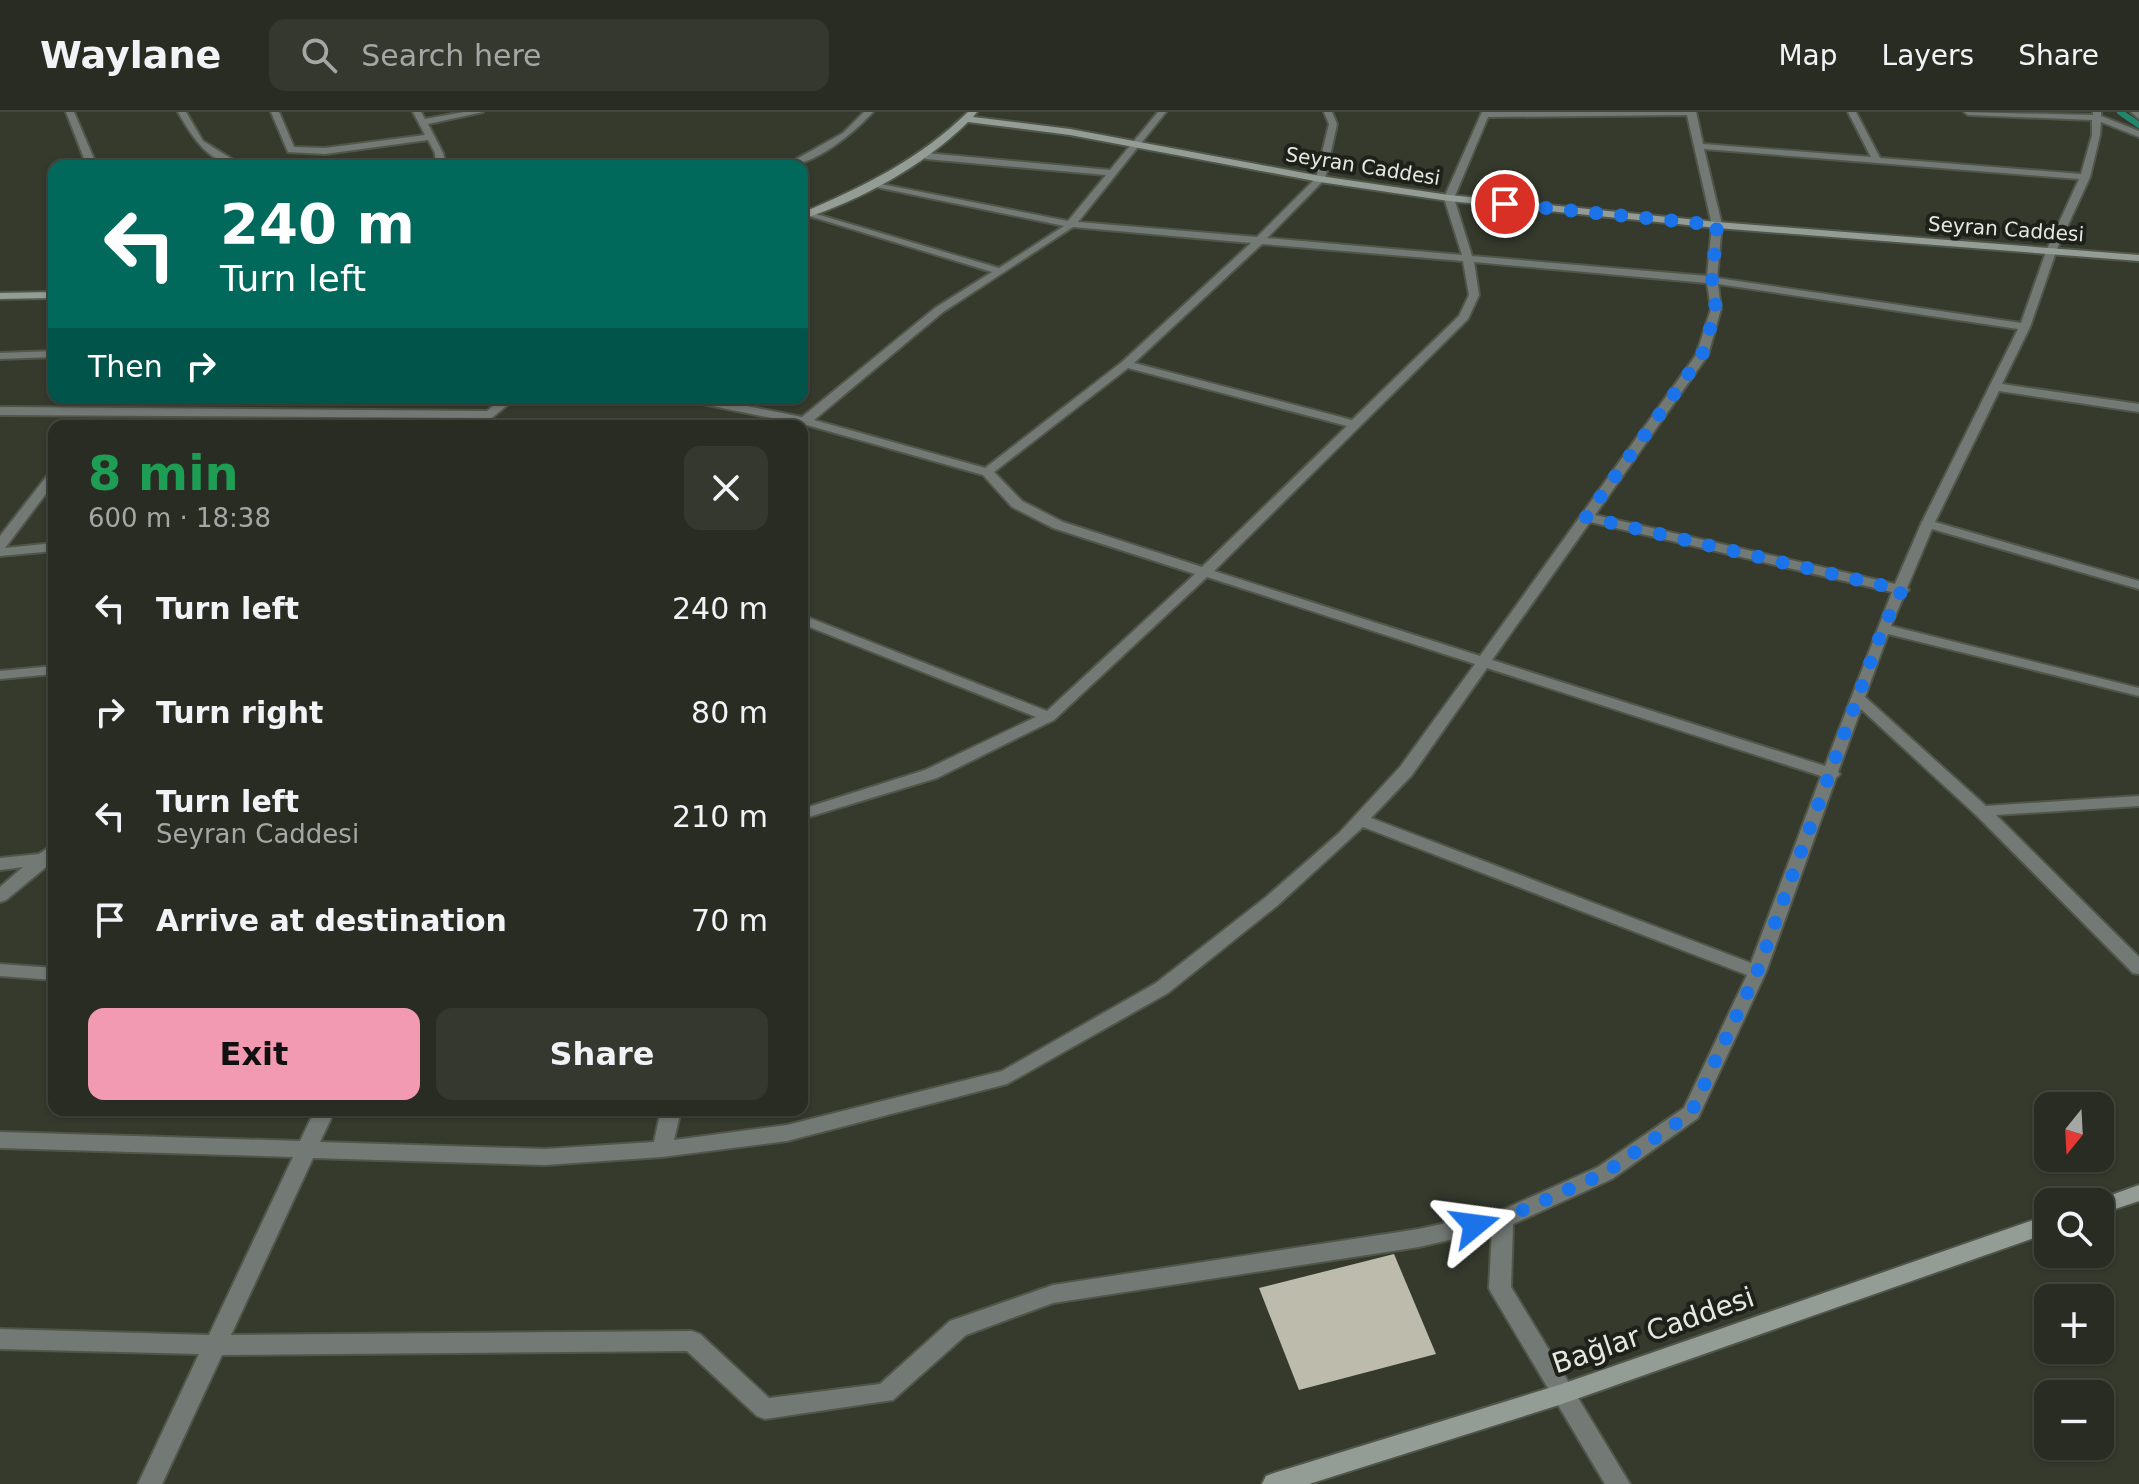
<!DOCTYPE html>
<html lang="en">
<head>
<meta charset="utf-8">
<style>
	:root { --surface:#282c22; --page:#34382f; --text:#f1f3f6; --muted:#a5a7a5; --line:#444840; --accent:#f19ab2 }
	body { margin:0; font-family:"DejaVu Sans",sans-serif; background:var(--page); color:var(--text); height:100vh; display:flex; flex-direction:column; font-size:30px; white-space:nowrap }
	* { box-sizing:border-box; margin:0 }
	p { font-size:26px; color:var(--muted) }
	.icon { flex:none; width:44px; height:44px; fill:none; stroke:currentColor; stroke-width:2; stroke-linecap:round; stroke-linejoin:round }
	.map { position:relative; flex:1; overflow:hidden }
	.sheet { position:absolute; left:48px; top:308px; width:760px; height:696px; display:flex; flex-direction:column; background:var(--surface); border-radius:16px; box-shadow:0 2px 6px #0004,0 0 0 2px var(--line) }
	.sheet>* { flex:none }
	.hud { position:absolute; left:48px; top:48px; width:760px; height:244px; border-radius:16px; box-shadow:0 2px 6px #0004,0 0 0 2px var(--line); background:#00695c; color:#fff; overflow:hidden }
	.needle { width:52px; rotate:198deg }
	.buttons { position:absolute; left:2034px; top:980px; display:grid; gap:16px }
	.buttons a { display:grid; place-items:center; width:80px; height:80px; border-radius:16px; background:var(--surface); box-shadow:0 2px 6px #0004,0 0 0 2px var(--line); font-size:40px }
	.pin { position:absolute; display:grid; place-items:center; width:68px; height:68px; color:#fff; margin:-34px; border:4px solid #fff; border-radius:50%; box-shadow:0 2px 8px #0007 }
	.me { position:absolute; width:88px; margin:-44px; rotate:74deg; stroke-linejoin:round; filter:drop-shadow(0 0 6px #0008) }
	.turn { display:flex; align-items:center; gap:28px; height:168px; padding:0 40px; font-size:36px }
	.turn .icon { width:104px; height:104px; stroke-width:2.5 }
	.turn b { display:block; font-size:56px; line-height:68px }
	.then { display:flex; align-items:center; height:76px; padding:0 40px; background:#0003; gap:16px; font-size:30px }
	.round { display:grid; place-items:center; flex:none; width:84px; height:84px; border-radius:16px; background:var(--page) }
	.overview { display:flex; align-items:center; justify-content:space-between; height:136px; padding:0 40px }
	h1 { font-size:48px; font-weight:700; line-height:60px; color:#1e9e55 }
	.button { display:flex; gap:16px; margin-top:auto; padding:16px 40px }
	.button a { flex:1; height:92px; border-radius:16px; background:var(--accent); color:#111; font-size:32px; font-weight:700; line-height:92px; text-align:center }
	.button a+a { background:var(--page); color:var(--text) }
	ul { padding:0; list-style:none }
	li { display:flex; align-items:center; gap:24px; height:104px; padding:0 40px }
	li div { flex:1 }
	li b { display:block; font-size:30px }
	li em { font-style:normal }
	header { display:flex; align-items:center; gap:48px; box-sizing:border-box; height:112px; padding:0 40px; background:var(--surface); border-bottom:2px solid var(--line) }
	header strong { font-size:38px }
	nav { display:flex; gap:44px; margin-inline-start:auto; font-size:28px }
	.search { width:560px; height:72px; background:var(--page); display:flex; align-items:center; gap:20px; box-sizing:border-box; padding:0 28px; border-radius:16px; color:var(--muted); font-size:30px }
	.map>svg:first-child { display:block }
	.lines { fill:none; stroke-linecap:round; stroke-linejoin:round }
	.stream { stroke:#24856e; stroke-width:6 }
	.building { fill:#bdbbab }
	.street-casing { stroke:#51564a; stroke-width:4 }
	.secondary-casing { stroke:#51564a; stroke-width:4 }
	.street { fill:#737974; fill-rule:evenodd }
	.secondary { fill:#949d95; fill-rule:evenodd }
	.route { stroke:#1a73e8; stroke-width:14; stroke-dasharray:0 25.2 }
	.labels { text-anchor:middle; stroke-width:8; stroke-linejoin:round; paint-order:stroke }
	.far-street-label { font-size:20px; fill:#e6e9e1; stroke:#1e201a }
	.near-street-label { font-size:28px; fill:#e6e9e1; stroke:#1e201a }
</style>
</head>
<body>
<header>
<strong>Waylane</strong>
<div class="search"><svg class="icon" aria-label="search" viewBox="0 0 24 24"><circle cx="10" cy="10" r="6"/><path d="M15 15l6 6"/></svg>Search here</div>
<nav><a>Map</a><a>Layers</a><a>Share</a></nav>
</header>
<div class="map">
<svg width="2139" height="1372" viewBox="0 0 2139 1372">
	<rect width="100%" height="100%" fill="#353a2d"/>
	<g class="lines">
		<polyline class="stream" points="2120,0 2139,13"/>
	</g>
	<polygon class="building" points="1394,1142 1436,1242 1299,1278 1259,1176"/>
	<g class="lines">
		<defs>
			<g id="street">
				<polygon points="66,0 74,0 97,54 87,54"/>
				<path d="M 178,0 L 186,0 L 203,29 L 243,54 C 210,54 192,25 178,0 Z"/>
				<polygon points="271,0 279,0 294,35 325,36 425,23 413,0 421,0 425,7 464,0 483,0 428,12 443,41 446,54 436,54 435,41 428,28 325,42 288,40"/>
				<path d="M 864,0 L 873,0 C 854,21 814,54 784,54 L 843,21 Z"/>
				<path d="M 1158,0 L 1166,0 L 1078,110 L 1257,125 L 1316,66 L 1329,12 L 1324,0 L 1332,0 L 1337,12 L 1325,67 L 1267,126 L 1462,143 L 1444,86 L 1482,0 L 1696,0 L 1703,32 L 1871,45 L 1848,0 L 1856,0 L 1880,46 L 2081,62 L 2092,23 L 2092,8 L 1968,3 L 1964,0 L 2093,3 L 2093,0 L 2101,0 L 2101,4 L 2139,19 L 2139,25 L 2101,10 L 2100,23 L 2090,65 L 2057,137 L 2030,215 L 2002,272 L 2139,292 L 2139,300 L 1999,279 L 1935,410 L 2139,469 L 2139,477 L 1932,417 L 1907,476 L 1909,478 L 1905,481 L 1891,514 L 2139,576 L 2139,584 L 1888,522 L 1865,585 L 1986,694 L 2139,684 L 2139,694 L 1996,703 L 2139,845 L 2139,862 L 2133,861 L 1976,703 L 1861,597 L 1838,660 L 1840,662 L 1836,666 L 1766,860 L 1698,1006 L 1612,1067 L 1513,1112 L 1511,1175 L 1630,1372 L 1605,1372 L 1492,1182 L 1489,1176 L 1492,1118 L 1419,1135 L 1053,1191 L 966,1223 L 893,1288 L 765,1307 L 757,1304 L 687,1239 L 222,1243 L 162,1372 L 138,1372 L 199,1242 L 0,1237 L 0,1217 L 209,1223 L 293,1045 L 0,1036 L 0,1020 L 300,1029 L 315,998 L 335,998 L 320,1030 L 545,1037 L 654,1030 L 661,998 L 681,998 L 674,1028 L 787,1013 L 1002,959 L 1156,871 L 1266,785 L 1339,721 L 1400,655 L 1475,552 L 1207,465 L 1054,608 L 937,666 L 802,707 L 802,697 L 925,658 L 1036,605 L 802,512 L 802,503 L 1047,599 L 1195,462 L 1053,416 L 1012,395 L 983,363 L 807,313 L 802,316 L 802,314 L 795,314 L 796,311 L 688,289 L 682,286 L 706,286 L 802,305 L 935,196 L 992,160 L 806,103 L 806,99 L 999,156 L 1064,114 L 871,74 L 876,71 L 1068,109 L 1106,63 L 926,47 L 922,44 L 926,41 L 1110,58 ZM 1687,3 L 1712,113 L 1707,164 L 1472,144 L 1454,86 L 1488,5 ZM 1704,37 L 2079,67 L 2047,137 L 2021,211 L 1717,166 L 1722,113 ZM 1073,115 L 1251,131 L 1122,250 L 985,356 L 814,308 L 943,200 ZM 1262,132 L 1463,149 L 1469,183 L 1459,204 L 1352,308 L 1134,251 ZM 1474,150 L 1707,171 L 1711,197 L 1696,243 L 1480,544 L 1214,459 L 1468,207 L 1479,183 ZM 1718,172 L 2018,217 L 1921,412 L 1895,472 L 1595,403 L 1708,243 L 1721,197 ZM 1128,256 L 1347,314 L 1202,455 L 1063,410 L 1022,389 L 994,360 ZM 1590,410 L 1892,480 L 1825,654 L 1492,548 ZM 1487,556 L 1821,664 L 1751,851 L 1371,706 L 1412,663 ZM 1363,715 L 1747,863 L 1684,996 L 1598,1055 L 1500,1099 L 1419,1117 L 1053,1173 L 950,1209 L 880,1272 L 769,1286 L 700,1222 L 692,1219 L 231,1223 L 313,1046 L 545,1053 L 662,1045 L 787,1029 L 1007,972 L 1168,881 L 1278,793 Z"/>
				<polygon points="2131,0 2139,0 2139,7"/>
				<polygon points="54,239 54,245 0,247 0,241"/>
				<polygon points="503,286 516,286 484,312 480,311 479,306 0,303 0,295 487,299"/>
				<polygon points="54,359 54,371 5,436 54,431 54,439 0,444 0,424 50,360"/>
				<polygon points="54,554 54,562 0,567 0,559"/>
				<polygon points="54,732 54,747 51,751 6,788 0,790 0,775 23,755 0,758 0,746 39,742"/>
				<polygon points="0,852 54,856 54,868 0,864"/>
			</g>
			<g id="secondary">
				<path d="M 968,0 L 977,0 L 973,5 L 1070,17 L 1320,64 L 1449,83 L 1717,110 L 2139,143 L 2139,149 L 1717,116 L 1449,89 L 1320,70 L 1070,23 L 968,10 C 923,54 862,88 802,107 L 802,101 C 863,75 920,47 968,0 Z"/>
				<polygon points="54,180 54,186 0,187 0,181"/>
				<polygon points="2139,1073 2139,1089 2100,1102 2100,1090 2092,1090"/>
				<polygon points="2048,1103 2048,1121 1562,1292 1309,1372 1262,1372 1266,1364 1274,1361 1562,1272"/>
			</g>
		</defs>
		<use href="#street" class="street-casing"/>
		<use href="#secondary" class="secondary-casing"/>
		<use href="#street" class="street"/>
		<use href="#secondary" class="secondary"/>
	</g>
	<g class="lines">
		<polyline class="route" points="1475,1113 1503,1107 1605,1061 1691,1001 1757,860 1883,516 1902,478 1586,405 1702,243 1716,197 1712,168 1717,113 1505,92"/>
	</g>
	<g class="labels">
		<g class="far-street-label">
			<text transform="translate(1363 54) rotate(9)" y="7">Seyran Caddesi</text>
			<text transform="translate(2006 117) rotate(4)" y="7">Seyran Caddesi</text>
		</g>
		<g class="near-street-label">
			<text transform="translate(1653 1218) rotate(-19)" y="10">Bağlar Caddesi</text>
		</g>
	</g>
</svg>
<div class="buttons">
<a><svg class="needle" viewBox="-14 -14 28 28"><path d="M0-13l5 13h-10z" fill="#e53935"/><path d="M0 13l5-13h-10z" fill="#a5a7a5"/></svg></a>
<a><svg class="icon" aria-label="search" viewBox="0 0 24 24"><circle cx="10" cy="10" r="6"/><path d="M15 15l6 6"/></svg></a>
<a>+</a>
<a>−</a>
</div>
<div class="pin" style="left:1505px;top:92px;background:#d93025"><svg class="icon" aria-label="arrive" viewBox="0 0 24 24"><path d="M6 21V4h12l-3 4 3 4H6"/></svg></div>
<svg class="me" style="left:1475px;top:1113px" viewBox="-20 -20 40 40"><path d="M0-17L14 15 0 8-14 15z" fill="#1a73e8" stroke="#fff" stroke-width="4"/></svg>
<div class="hud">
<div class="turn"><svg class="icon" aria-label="left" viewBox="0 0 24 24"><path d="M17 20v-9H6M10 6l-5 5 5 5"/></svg><div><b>240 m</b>Turn left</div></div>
<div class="then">Then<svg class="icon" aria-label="right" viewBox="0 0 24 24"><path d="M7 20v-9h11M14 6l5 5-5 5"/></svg></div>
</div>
<section class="sheet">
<div class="overview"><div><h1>8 min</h1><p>600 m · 18:38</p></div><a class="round"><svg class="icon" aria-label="close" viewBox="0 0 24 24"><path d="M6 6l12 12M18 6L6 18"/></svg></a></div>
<ul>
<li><svg class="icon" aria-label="left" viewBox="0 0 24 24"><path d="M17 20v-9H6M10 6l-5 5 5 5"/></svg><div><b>Turn left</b></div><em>240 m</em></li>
<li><svg class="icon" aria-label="right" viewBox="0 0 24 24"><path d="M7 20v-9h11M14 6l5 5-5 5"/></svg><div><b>Turn right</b></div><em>80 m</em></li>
<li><svg class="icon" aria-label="left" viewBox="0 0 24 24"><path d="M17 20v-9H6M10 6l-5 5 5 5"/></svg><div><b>Turn left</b><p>Seyran Caddesi</p></div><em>210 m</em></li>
<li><svg class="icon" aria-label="arrive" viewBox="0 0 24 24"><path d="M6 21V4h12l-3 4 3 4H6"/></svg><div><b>Arrive at destination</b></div><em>70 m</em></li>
</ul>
<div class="button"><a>Exit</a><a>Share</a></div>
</section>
</div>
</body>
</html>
